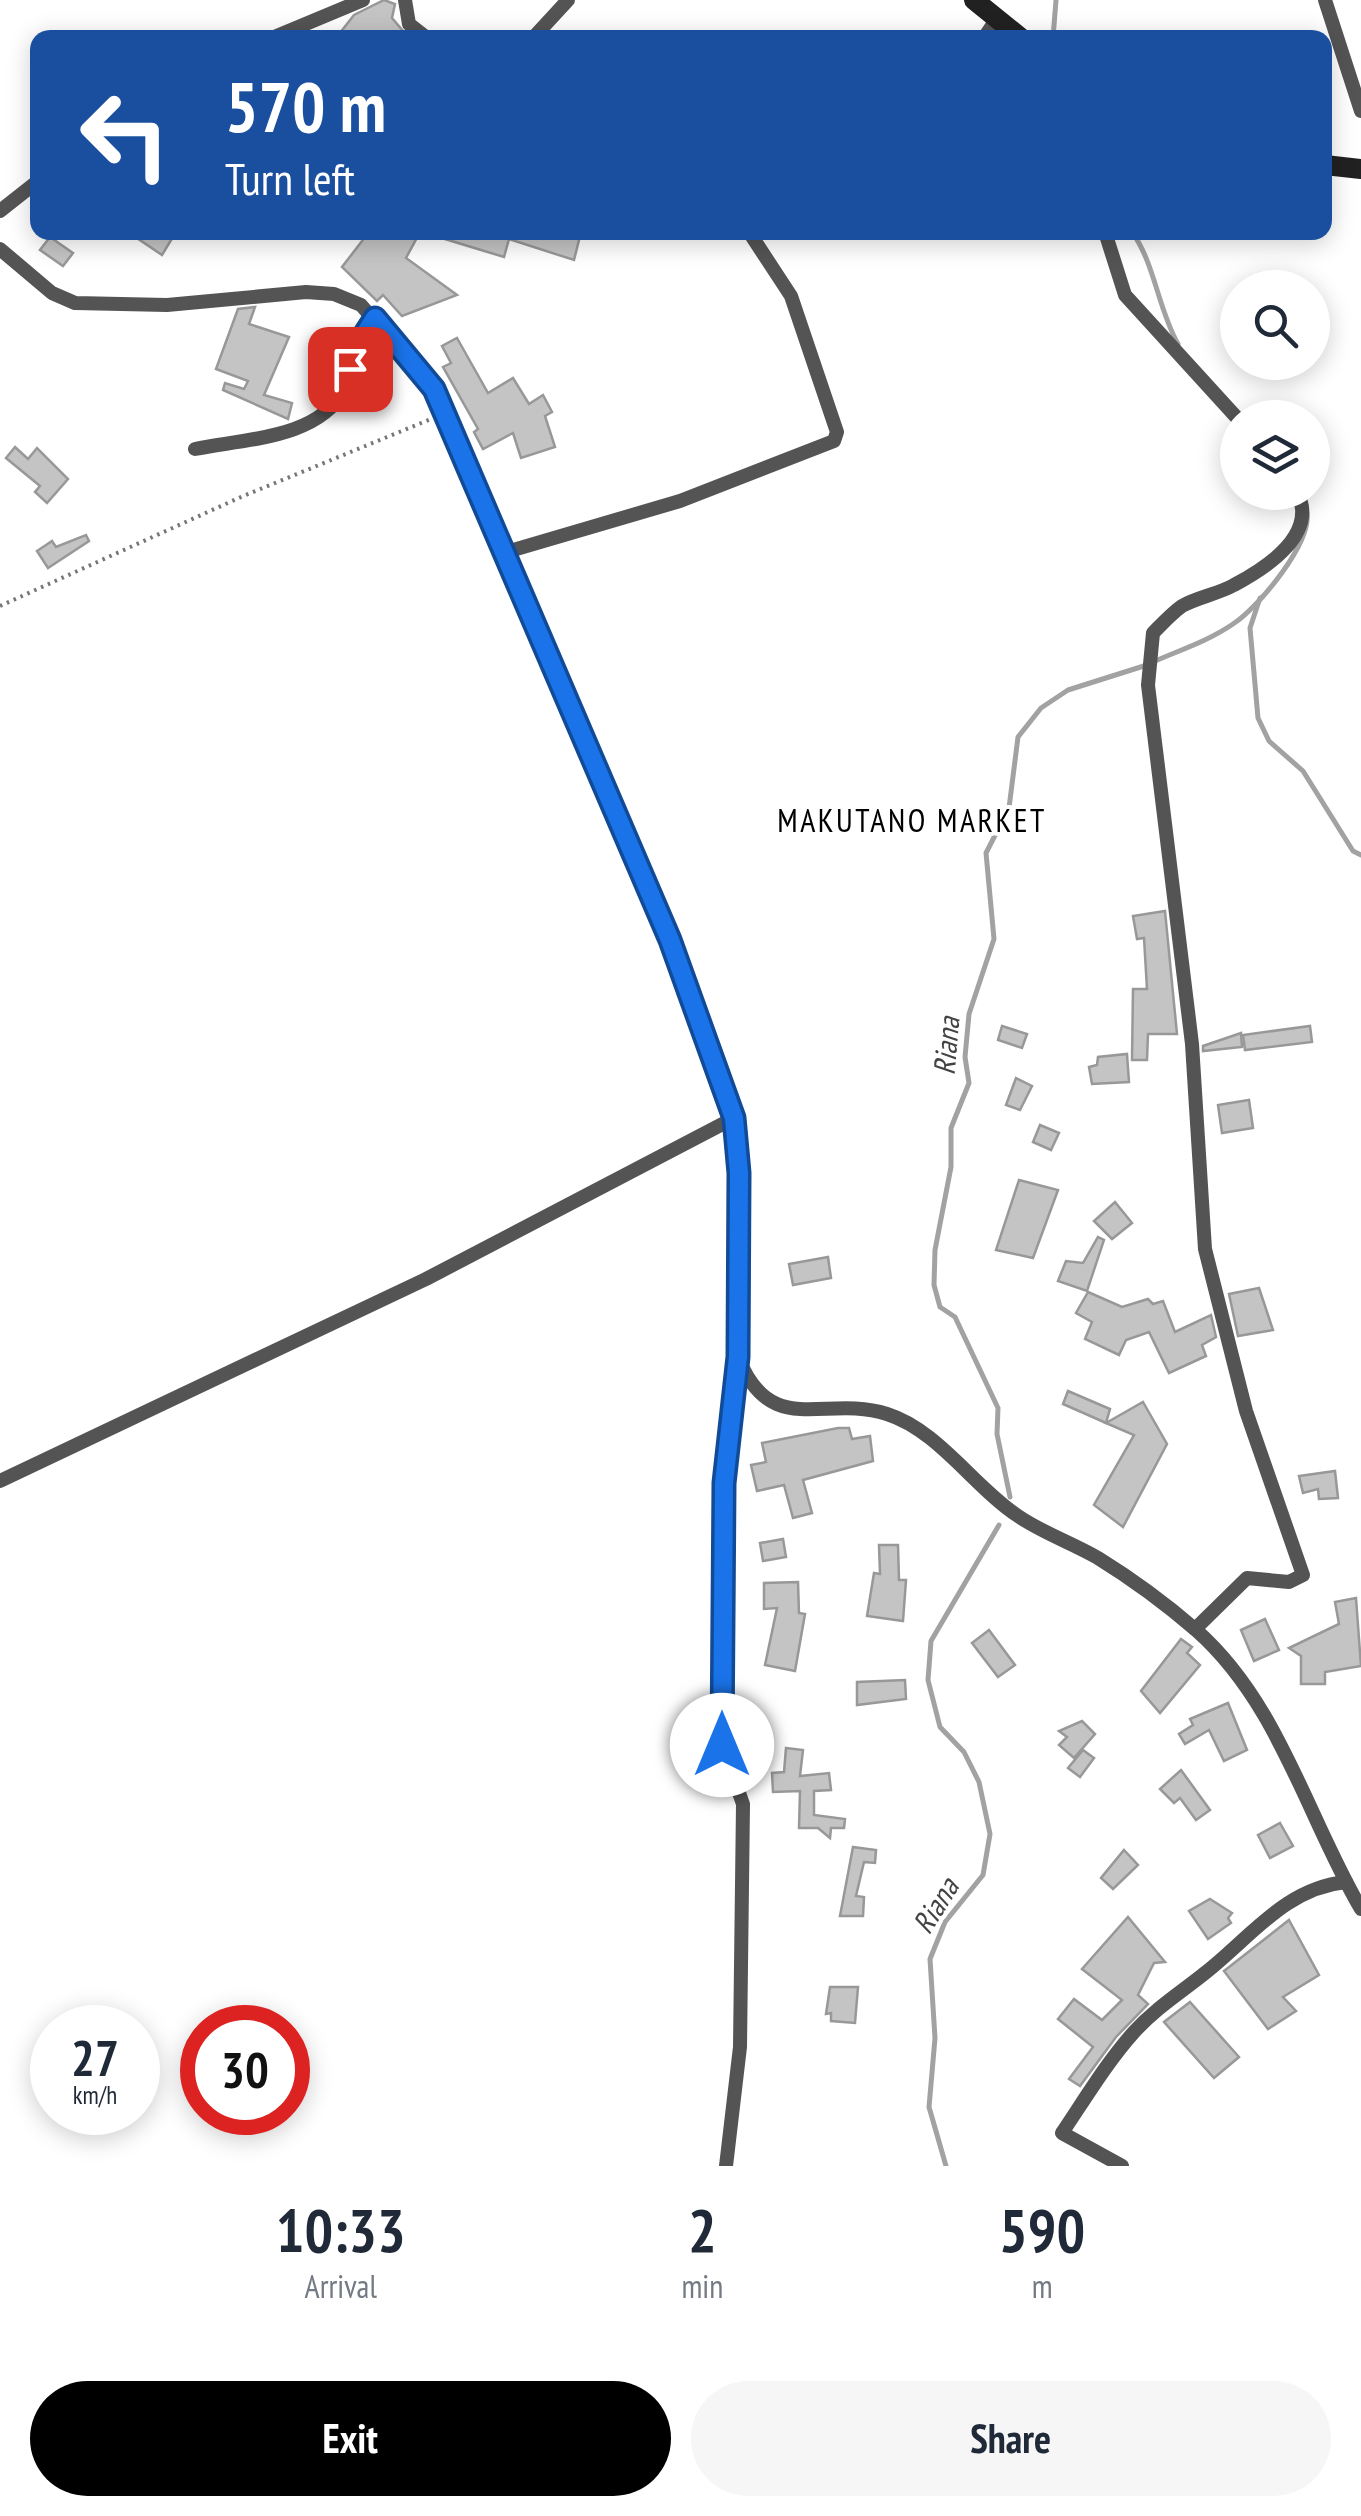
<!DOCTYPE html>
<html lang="en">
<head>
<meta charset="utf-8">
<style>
	:root { --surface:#fff; --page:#f6f6f7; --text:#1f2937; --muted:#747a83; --accent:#000 }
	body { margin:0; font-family:"PT Sans Narrow",sans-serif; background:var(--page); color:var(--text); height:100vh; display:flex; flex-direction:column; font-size:38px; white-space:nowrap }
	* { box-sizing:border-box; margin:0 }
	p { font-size:32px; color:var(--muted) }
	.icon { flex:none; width:55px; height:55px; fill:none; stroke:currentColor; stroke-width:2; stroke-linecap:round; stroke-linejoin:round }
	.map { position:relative; height:2166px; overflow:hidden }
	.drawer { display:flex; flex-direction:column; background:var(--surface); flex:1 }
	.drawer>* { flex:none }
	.guide { position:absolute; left:30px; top:30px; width:1302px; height:210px; border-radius:20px; box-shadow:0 5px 25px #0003; background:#1a4fa0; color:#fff; overflow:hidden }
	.fabs { position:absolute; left:1220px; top:270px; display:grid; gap:20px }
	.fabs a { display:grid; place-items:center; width:110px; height:110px; border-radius:50%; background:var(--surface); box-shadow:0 5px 25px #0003; font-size:50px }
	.speed { position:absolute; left:30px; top:2005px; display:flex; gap:20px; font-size:50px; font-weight:700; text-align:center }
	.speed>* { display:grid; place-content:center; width:130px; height:130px; border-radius:50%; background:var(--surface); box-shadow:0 5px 25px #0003; line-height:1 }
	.speed small { font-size:25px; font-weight:400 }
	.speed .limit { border:15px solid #d22; background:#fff; color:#111 }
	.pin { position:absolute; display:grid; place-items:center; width:85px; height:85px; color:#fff; margin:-42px; border-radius:20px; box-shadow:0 5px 15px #0006 }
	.me { position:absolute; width:110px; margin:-55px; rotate:0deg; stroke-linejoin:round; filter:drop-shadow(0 0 8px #0008) }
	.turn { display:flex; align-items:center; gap:35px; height:210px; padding:0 30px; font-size:45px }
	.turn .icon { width:130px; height:130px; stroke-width:2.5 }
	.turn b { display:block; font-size:70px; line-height:85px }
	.eta { display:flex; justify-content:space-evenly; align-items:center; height:170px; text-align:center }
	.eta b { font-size:60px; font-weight:800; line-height:70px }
	.action { display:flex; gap:20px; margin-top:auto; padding:20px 30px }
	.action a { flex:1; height:115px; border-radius:60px; background:var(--accent); color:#fff; font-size:40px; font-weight:800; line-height:115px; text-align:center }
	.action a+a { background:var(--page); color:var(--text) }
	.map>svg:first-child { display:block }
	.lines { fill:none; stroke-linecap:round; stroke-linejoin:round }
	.stream { stroke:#a2a2a2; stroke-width:5 }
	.building { fill:#c4c4c4; stroke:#989898; stroke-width:2.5 }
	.path { stroke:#767676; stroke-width:4; stroke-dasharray:2.5 5; stroke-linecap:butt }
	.minor { stroke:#545454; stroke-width:14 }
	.secondary { stroke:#212121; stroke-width:20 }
	.route-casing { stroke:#114b97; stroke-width:25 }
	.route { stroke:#1a73e8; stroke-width:18 }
	.labels { text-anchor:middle; stroke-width:8; stroke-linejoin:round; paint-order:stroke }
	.water-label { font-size:30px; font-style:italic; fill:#434343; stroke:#fff }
	.quarter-label { font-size:32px; letter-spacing:2.5px; fill:#000; stroke:#fff }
</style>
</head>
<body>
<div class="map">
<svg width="1361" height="2166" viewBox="0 0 1361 2166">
	<rect width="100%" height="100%" fill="#fff"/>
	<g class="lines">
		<g class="stream">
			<polyline points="1053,38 1056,0"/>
			<path d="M 1132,232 C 1155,264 1158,309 1178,344"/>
			<polyline points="1260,598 1250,628 1258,718 1269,741 1303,771 1353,851 1361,855"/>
			<path d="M 1155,661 C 1183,649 1208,641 1233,624 C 1258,608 1316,539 1306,509"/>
			<polyline points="1010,1497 997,1434 998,1408 955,1317 940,1307 934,1285 935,1250 951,1167 951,1128 969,1083 965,1057 969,1014 994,939 986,853 1009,808 1018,737 1041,708 1068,690 1147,665"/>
			<polyline points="946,2166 929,2107 935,2038 930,1959 945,1922 983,1875 990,1834 979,1782 964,1752 940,1727 928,1680 931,1641 999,1525"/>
		</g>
	</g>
	<g class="building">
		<polygon points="384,0 395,4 392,18 409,38 336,38 354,15"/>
		<polygon points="128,232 176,232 162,255"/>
		<polygon points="369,232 420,232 406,258 457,295 402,316 383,295 377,301 342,267"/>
		<polygon points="435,232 581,232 574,260 509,239 504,257 435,236"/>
		<polygon points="50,237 73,253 63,266 40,250"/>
		<polygon points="255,307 249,324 289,337 264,395 292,403 288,419 223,390 225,383 244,389 248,381 216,369 238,309"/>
		<polygon points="457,338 488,393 513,378 529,404 543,395 552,412 545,416 555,447 521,458 513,433 483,449 474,432 478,429 443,367 451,363 442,346"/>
		<polygon points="326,342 339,347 324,385 311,379"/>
		<polygon points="15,447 28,459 37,448 68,479 47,503 35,492 40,486 6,458"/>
		<polygon points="86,535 89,541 48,568 37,551 52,541 56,547"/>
		<polygon points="1165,911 1177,1034 1148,1034 1147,1060 1132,1060 1133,989 1147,989 1144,938 1137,939 1133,916"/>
		<polygon points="1002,1026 1027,1034 1022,1048 998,1040"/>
		<polygon points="1310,1026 1312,1042 1245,1050 1243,1035"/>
		<polygon points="1241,1033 1242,1047 1203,1051 1203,1046"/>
		<polygon points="1127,1054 1129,1082 1092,1084 1089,1067 1097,1065 1098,1057"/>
		<polygon points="1016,1078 1032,1086 1020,1110 1006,1105"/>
		<polygon points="1249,1100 1253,1128 1222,1133 1218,1105"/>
		<polygon points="1040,1125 1059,1133 1051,1150 1033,1142"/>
		<polygon points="1019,1180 1058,1190 1033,1258 996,1250"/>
		<polygon points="1115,1202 1132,1223 1112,1239 1094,1221"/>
		<polygon points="1098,1237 1104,1240 1087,1291 1058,1281 1066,1261 1083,1263"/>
		<polygon points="828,1257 831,1278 793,1285 789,1264"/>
		<polygon points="1259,1288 1273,1330 1238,1336 1229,1294"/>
		<polygon points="1088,1292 1122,1307 1148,1299 1153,1304 1163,1301 1175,1332 1211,1315 1216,1337 1202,1345 1206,1356 1169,1373 1149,1332 1126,1340 1119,1355 1085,1339 1092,1322 1076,1313"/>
		<polygon points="1068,1391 1110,1409 1106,1423 1063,1404"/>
		<polygon points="1143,1402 1167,1444 1123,1527 1094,1505 1134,1435 1106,1423"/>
		<polygon points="838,1428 849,1428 852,1439 870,1436 873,1461 803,1480 812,1513 793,1518 784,1485 757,1491 751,1465 766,1462 762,1443"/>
		<polygon points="1335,1471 1338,1498 1319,1499 1318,1489 1303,1493 1299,1476"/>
		<polygon points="783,1539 786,1557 763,1561 760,1543"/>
		<polygon points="879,1545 898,1545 899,1580 906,1580 903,1621 867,1616 874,1573 880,1574"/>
		<polygon points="798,1582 799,1613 805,1614 795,1671 765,1665 777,1608 764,1609 764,1583"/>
		<polygon points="1356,1598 1361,1666 1325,1672 1325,1684 1301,1684 1301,1656 1289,1648 1339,1624 1335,1602"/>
		<polygon points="1265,1619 1279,1650 1254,1661 1241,1630"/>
		<polygon points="989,1630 1015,1665 998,1677 972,1643"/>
		<polygon points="1181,1639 1192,1647 1187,1653 1200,1665 1160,1713 1141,1691"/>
		<polygon points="905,1680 906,1699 857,1705 857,1682"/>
		<polygon points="1228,1703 1247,1750 1224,1761 1209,1730 1185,1744 1179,1734 1193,1725 1190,1719"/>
		<polygon points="1082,1721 1095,1734 1074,1758 1059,1745 1067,1737 1059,1731"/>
		<polygon points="786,1748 803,1750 800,1776 829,1773 831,1790 814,1791 814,1815 845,1819 844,1828 831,1828 830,1838 818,1828 799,1828 800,1791 773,1792 772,1773 784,1772"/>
		<polygon points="1083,1750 1094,1758 1080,1777 1068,1768"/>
		<polygon points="1181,1770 1210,1810 1196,1820 1180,1798 1174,1803 1160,1789"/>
		<polygon points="1280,1823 1293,1846 1270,1858 1258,1835"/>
		<polygon points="853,1847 876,1850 875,1863 864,1862 856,1896 864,1897 863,1916 840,1916"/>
		<polygon points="1124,1850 1138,1865 1113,1889 1101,1878"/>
		<polygon points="1210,1899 1232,1913 1228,1918 1231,1923 1208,1939 1189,1911"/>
		<polygon points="1128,1917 1165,1962 1154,1963 1138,1995 1148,2004 1116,2037 1080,2086 1069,2079 1093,2047 1058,2019 1074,1999 1102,2020 1122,2000 1082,1969"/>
		<polygon points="1289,1920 1319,1975 1283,1997 1296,2011 1268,2029 1224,1971"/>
		<polygon points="830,1987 858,1987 855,2023 831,2021 831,2013 826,2014"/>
		<polygon points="1190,2002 1239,2057 1214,2078 1164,2022"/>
	</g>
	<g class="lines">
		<polyline class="path" points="0,606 241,497 431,419"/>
		<g class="minor">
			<polyline points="405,0 409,24 427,38"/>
			<polyline points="1325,0 1361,111"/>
			<polyline points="272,38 363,0"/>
			<polyline points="533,38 568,0"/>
			<polyline points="984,38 996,20"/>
			<polyline points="0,211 38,181"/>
			<polyline points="1105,232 1125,295 1238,419"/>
			<path d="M 0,249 L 52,293 L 75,303 L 167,305 L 306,292 L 334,294 L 361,305 L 434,389 L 670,940 L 734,1118 L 739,1173 L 738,1357 C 771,1440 824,1394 887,1414 C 938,1430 974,1487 1018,1516 C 1043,1533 1072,1543 1098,1558 C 1132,1579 1166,1604 1196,1630 C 1279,1703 1307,1817 1361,1909"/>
			<path d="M 195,449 C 243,439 318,439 344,390 C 357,365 358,345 375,318"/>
			<polyline points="503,553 680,501 834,441 837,432 791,296 749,232"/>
			<polyline points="0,1481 426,1279 734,1118"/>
			<path d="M 1195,1629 L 1247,1578 L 1289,1582 L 1303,1575 L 1246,1411 L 1205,1249 L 1192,1044 L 1148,685 L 1153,633 C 1162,624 1172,613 1182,606 C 1198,597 1218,594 1234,585 C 1266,568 1319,534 1297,492"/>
			<polyline points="726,2166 740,2047 743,1804 738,1790 723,1782 721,1773 724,1483 738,1363"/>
			<path d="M 1122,2166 L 1062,2133 C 1085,2099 1107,2062 1134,2032 C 1156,2008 1180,1993 1205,1973 C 1250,1938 1285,1888 1346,1882"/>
		</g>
		<g class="secondary">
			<polyline points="974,0 1021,38"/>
			<polyline points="1325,165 1361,169"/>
		</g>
	</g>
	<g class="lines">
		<defs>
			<polyline id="route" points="350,369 357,346 375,318 434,389 670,940 734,1118 739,1173 738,1357 724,1483 722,1745"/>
		</defs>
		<use href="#route" class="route-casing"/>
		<use href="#route" class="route"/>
	</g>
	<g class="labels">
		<g class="water-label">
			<text transform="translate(947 1046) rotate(-85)" y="10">Riana</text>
			<text transform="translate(936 1906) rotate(-58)" y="10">Riana</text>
		</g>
		<g class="quarter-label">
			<text x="912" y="832">MAKUTANO MARKET</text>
		</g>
	</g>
</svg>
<div class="fabs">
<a><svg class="icon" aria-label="search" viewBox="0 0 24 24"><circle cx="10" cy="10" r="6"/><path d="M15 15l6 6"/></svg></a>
<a><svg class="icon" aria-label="layers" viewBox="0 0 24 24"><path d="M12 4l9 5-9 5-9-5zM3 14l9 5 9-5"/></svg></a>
</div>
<div class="speed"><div>27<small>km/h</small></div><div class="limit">30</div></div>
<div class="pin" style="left:350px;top:369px;background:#d93025"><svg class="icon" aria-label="arrive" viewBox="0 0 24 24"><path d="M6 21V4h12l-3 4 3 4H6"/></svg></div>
<svg class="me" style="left:722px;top:1745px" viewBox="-20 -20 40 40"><circle r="19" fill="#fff"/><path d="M0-13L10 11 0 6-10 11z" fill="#1a73e8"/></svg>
<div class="guide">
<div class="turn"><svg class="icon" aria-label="left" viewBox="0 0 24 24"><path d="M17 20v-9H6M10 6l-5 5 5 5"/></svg><div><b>570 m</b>Turn left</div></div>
</div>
</div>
<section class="drawer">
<div class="eta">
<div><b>10:33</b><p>Arrival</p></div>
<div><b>2</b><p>min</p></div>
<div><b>590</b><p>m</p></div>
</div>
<div class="action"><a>Exit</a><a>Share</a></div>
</section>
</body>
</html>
